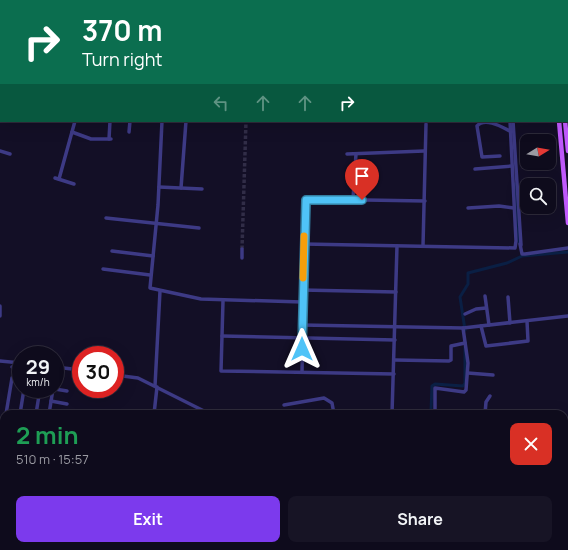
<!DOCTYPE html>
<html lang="en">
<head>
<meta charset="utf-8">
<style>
	:root { --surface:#0e0b1c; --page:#171425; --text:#f1f3f6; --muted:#9b9ba3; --line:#2e2b3b; --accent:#7c3aed }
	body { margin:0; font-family:Manrope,sans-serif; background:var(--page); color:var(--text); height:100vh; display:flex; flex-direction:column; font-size:15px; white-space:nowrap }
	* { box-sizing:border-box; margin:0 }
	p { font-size:13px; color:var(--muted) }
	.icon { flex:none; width:22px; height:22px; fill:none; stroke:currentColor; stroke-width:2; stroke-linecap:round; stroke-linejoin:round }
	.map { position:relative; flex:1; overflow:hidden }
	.sheet { position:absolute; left:0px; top:410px; width:568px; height:140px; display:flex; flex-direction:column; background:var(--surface); border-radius:12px 12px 0 0; box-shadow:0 4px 16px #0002,0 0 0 1px var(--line) }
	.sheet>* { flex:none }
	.banner { position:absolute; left:0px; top:0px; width:568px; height:122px; box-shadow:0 4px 16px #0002,0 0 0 1px var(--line); background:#0b6e4f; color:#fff; overflow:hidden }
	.needle { width:26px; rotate:79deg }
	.tools { position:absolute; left:520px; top:134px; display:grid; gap:8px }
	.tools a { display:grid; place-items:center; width:36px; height:36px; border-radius:8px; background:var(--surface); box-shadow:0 4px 16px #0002,0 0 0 1px var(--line); font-size:20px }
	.speed { position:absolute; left:12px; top:346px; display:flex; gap:8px; font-size:20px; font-weight:700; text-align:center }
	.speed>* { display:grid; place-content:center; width:52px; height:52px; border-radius:50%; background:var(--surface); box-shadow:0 4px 16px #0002,0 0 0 1px var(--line); line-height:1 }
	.speed small { font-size:10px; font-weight:400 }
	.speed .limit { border:6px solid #d22; background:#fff; color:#111 }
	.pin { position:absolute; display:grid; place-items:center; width:34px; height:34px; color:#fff; margin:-41px -17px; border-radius:50% 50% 50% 0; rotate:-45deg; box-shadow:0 0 4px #0007 }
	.pin .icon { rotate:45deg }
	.me { position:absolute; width:44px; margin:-22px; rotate:0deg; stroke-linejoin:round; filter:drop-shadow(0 0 3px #0008) }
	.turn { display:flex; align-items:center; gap:14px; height:84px; padding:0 16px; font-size:18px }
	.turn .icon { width:52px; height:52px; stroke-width:2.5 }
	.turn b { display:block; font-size:28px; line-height:34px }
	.lanes { display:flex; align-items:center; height:38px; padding:0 16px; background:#0003; justify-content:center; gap:20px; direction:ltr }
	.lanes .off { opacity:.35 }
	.round { display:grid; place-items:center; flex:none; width:42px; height:42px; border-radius:8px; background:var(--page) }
	.overview { display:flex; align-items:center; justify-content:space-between; height:68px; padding:0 16px }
	h1 { font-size:24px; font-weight:700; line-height:30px; color:#1e9e55 }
	.cta { display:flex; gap:8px; margin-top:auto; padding:8px 16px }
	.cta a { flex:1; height:46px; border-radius:8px; background:var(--accent); color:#fff; font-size:16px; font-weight:700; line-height:46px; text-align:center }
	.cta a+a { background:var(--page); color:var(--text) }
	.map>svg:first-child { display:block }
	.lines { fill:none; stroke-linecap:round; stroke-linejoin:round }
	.canal { stroke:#0a1f44; stroke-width:3 }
	.minor-tunnel { stroke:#312d47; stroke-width:3.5; stroke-dasharray:3.5 2; stroke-linecap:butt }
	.minor { stroke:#3d3a85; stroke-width:3.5 }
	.major { stroke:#c25bff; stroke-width:4.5 }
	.route-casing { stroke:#337fa1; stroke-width:10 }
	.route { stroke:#4fc3f7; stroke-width:7 }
	.slow { stroke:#f59e0b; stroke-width:7 }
</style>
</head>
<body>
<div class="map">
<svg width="568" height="550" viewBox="0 0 568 550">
	<rect width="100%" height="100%" fill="#130f26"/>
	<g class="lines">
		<g class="canal">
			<polyline points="0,82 1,82"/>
			<polyline points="515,184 519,242"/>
			<polyline points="465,330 460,297 468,284 468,273 507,263 522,256 568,252"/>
			<polyline points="400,414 431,411 432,386 435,384 463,386 465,383 465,347"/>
			<polyline points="0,481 4,480"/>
		</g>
		<polyline class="minor-tunnel" points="242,249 246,121"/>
		<g class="minor">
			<polyline points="164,0 164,1"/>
			<polyline points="482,0 482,1"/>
			<polyline points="509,0 509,1"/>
			<polyline points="518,0 518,1"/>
			<polyline points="538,0 538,1"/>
			<polyline points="56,1 56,0"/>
			<polyline points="76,1 77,0"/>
			<polyline points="249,1 249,0"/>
			<polyline points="0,11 1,11"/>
			<polyline points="0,84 1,84"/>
			<polyline points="567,100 568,100"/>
			<polyline points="162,121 158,205 150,288 201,299 302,302"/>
			<polyline points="513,121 521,245"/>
			<polyline points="72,132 91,139 111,139"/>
			<polyline points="129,132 130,121"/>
			<polyline points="109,139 110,121"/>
			<polyline points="0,151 10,154"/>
			<polyline points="347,154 424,151"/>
			<path d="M 500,156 L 482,157 L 477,126 C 485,117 502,127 510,131"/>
			<polyline points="475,169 512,166"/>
			<polyline points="55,178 74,184"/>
			<polyline points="59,179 75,121"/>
			<polyline points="159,187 202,189"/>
			<polyline points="181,188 186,121"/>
			<polyline points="353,199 356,154"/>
			<polyline points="468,208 499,206 514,208"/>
			<polyline points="106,218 199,228"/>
			<polyline points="304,244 515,248 516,241 510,121"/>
			<polyline points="520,244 522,254 525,254 568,248"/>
			<polyline points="423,246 426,124"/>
			<polyline points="112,251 153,256"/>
			<polyline points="242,258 242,249"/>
			<polyline points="103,269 150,275"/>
			<polyline points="302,290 396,292"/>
			<polyline points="485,296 489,325"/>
			<polyline points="508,297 510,323"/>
			<polyline points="223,301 221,371 394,374"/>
			<polyline points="0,306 0,316"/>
			<polyline points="465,314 476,309 486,308"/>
			<polyline points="302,325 463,328 568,316"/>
			<polyline points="481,326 486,346 528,341 527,321"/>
			<polyline points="222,336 395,340"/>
			<polyline points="395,360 449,361 451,360 451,346 465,343"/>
			<polyline points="0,361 21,363"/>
			<polyline points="12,367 21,368"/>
			<polyline points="55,367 81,370"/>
			<polyline points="302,372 306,199 425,201"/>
			<polyline points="468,373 493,375"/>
			<polyline points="115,375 138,378 210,414"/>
			<polyline points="155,386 160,291"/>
			<polyline points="55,389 67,391"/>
			<polyline points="51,401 67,404"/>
			<polyline points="284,405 324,398 332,403 334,414"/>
			<polyline points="435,413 443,414"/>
			<polyline points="6,414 12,378"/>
			<polyline points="20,414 24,389"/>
			<polyline points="36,414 40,389"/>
			<polyline points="49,414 53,389"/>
			<polyline points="154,414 157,387"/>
			<polyline points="392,414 397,246"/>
			<polyline points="434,414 435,411 435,388 464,392 466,390 468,363 463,328"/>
			<polyline points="485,414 486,402 490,396"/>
			<polyline points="564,448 568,443"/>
			<polyline points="0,456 4,426"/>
			<polyline points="564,521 568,521"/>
			<polyline points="0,536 4,536"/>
			<polyline points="566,538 568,537"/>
			<polyline points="31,546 31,550"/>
			<polyline points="44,546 44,550"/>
			<polyline points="58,546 58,550"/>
			<polyline points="71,546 71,550"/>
			<polyline points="84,546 85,550"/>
			<polyline points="98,546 98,550"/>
			<polyline points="170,546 170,550"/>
			<polyline points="297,546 298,550"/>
			<polyline points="507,546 507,550"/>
			<polyline points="524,546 524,550"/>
			<polyline points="550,546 550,550"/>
			<polyline points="369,548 430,548"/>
			<polyline points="14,550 14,546"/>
			<polyline points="18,550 18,546"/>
			<polyline points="485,550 495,546"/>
		</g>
		<g class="major">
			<polyline points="544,0 544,1"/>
			<polyline points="548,0 549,1"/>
			<polyline points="552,0 552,1"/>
			<polyline points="556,0 556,1"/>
			<polyline points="559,121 568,223"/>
			<polyline points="565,121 568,151"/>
		</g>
	</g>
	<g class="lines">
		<defs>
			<polyline id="route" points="302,349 306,200 362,200"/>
		</defs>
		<use href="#route" class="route-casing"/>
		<use href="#route" class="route"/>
		<polyline class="slow" points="303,278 304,236"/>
	</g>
</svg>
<div class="tools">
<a><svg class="needle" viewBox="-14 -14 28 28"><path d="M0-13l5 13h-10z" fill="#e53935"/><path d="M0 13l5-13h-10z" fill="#9b9ba3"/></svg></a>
<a><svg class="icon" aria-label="search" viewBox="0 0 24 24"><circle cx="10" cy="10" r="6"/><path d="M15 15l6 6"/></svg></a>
</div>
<div class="speed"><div>29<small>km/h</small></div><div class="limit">30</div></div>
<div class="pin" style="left:362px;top:200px;background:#d93025"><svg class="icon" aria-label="arrive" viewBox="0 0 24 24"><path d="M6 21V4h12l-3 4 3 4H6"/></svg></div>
<svg class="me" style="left:302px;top:349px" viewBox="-20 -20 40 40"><path d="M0-17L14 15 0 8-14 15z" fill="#4fc3f7" stroke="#fff" stroke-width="4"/></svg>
<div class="banner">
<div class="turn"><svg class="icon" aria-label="right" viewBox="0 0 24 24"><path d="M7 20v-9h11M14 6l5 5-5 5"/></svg><div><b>370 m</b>Turn right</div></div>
<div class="lanes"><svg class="icon off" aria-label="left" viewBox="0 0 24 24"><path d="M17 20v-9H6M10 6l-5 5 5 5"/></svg><svg class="icon off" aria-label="ahead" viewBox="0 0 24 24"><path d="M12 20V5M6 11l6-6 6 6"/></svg><svg class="icon off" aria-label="ahead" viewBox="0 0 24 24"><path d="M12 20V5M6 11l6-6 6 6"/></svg><svg class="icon" aria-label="right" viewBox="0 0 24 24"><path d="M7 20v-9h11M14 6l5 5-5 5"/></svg></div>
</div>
<section class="sheet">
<div class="overview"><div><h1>2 min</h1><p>510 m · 15:57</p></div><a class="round" style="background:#d93025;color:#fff"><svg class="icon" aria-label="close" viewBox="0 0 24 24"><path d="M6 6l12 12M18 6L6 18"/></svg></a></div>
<div class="cta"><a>Exit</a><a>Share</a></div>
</section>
</div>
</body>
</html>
